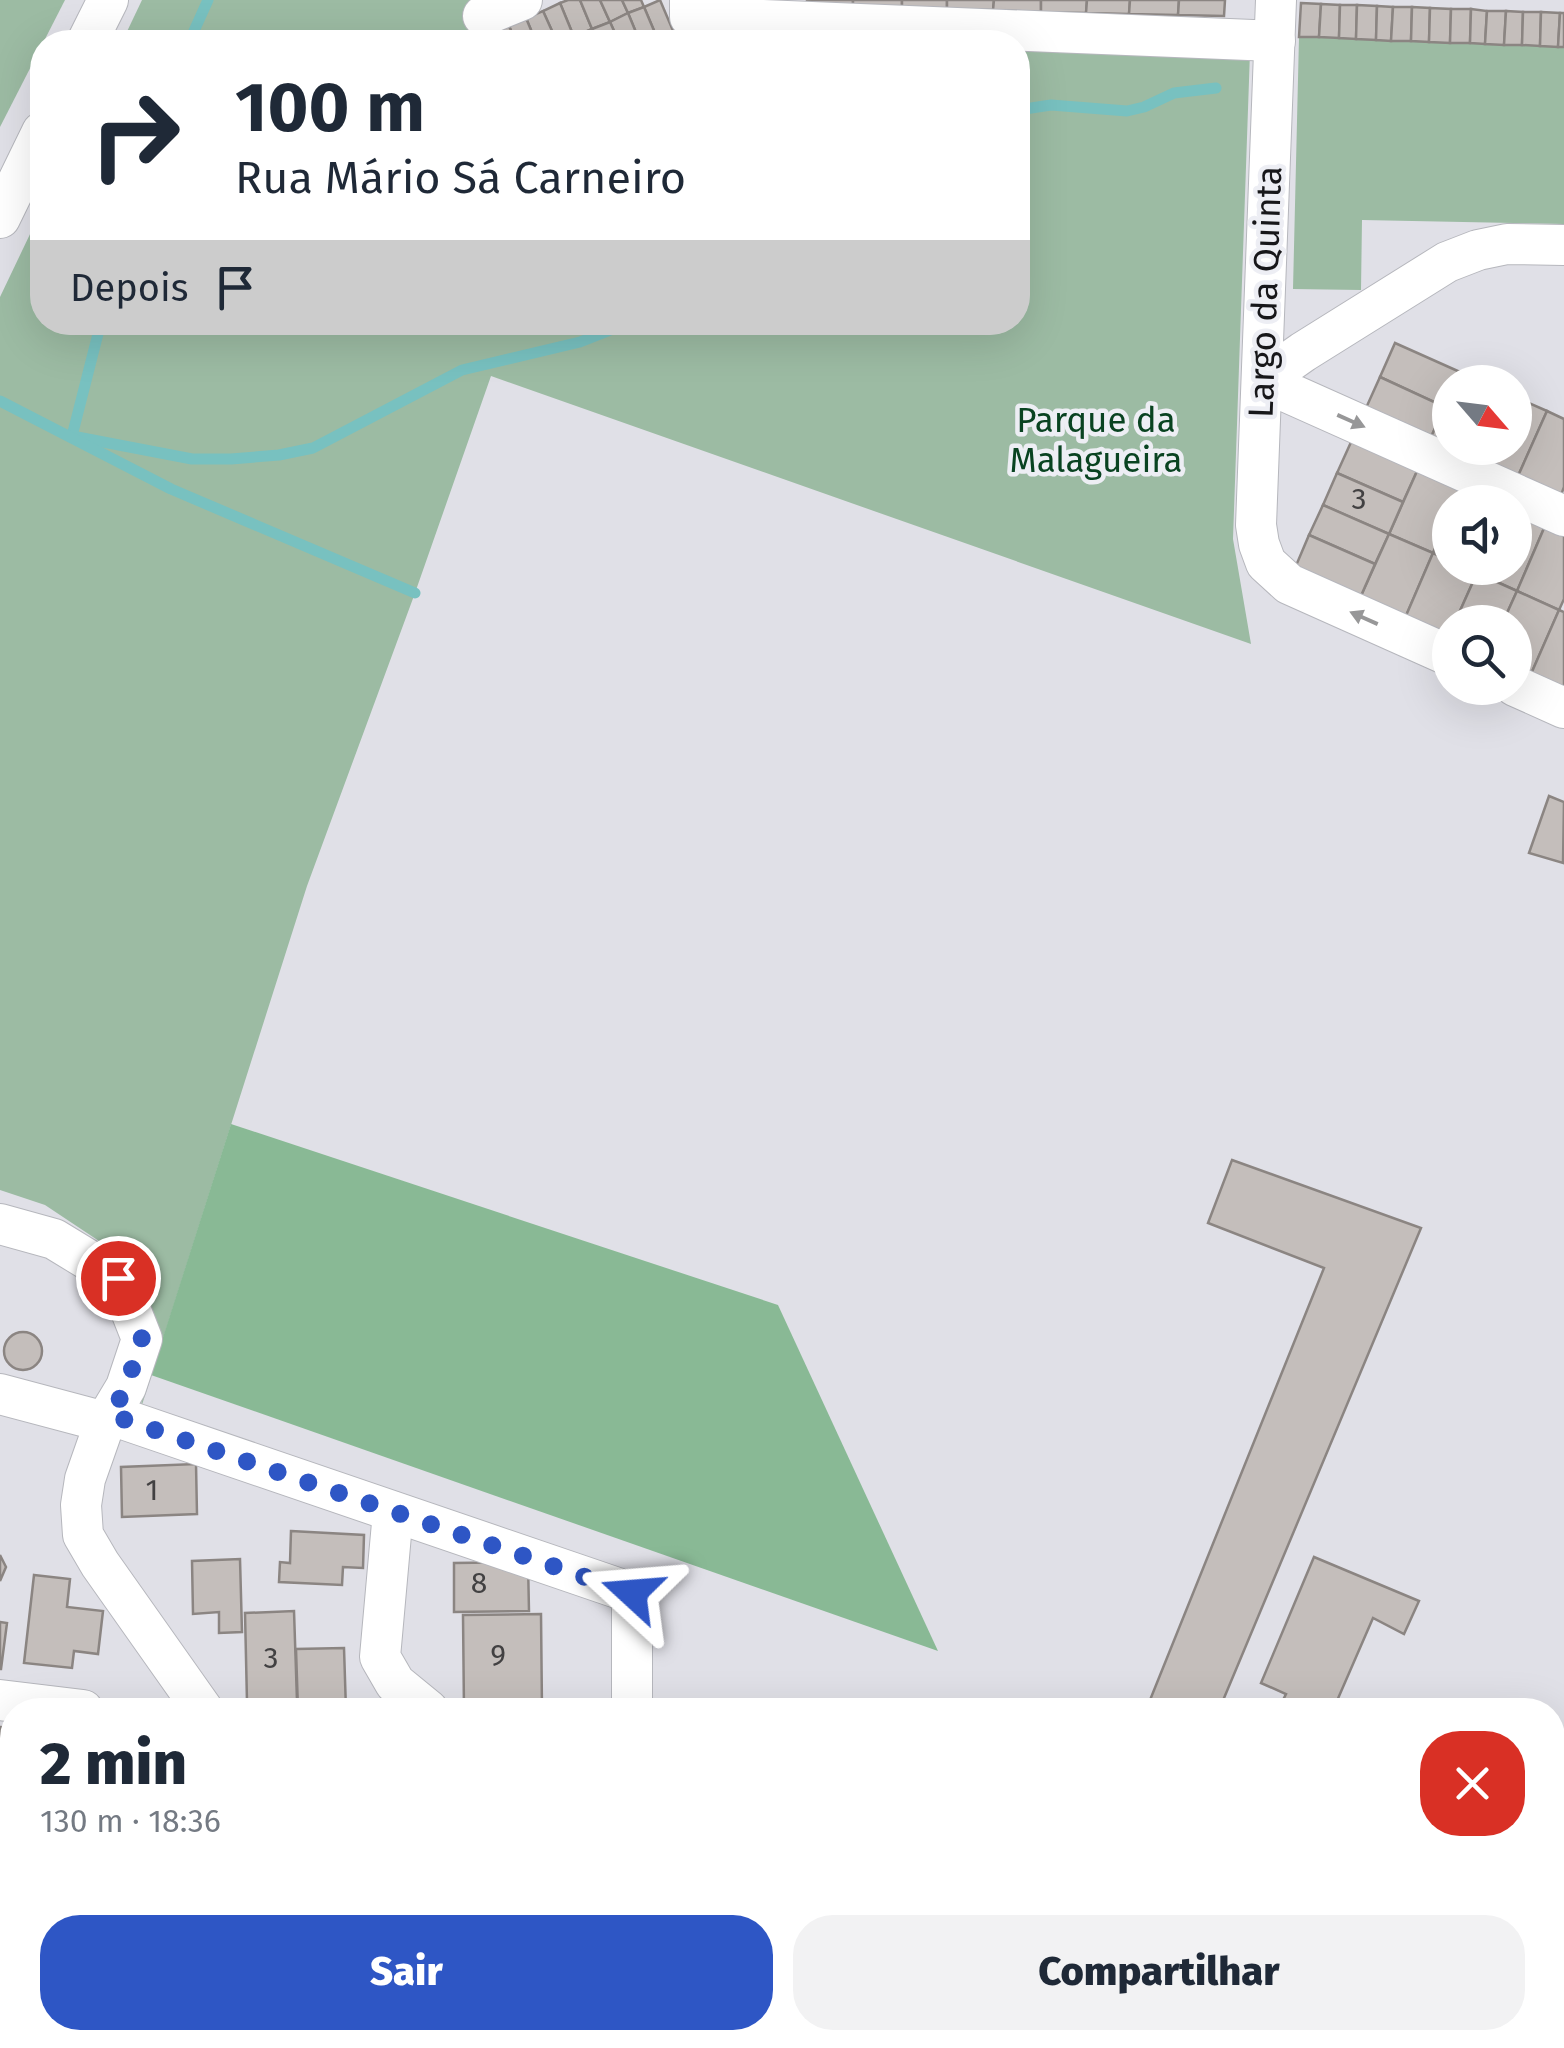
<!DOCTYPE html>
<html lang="pt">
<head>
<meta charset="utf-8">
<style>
	:root { --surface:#fff; --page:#f2f2f3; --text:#1f2937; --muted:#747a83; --accent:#2e56c5 }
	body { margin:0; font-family:"Fira Sans",sans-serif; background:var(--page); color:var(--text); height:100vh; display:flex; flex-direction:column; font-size:38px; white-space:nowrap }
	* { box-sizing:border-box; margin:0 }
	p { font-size:32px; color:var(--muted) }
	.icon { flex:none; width:55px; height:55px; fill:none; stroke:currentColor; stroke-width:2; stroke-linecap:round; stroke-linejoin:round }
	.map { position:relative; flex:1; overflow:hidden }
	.side { position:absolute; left:0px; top:1698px; width:1565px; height:352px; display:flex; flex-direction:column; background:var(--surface); border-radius:40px 40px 0 0; box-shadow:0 10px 40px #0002 }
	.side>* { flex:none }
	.guide { position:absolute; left:30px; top:30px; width:1000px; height:305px; border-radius:40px; box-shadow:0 10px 40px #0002; background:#fff; color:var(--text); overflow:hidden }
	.needle { width:65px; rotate:118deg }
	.fabs { position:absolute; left:1432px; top:365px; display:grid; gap:20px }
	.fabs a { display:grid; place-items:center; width:100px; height:100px; border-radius:50%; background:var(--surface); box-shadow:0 10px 40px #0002; font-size:50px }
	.pin { position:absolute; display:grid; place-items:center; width:85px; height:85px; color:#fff; margin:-42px; border:5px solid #fff; border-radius:50%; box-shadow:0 2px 10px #0007 }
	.me { position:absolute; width:110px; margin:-55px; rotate:289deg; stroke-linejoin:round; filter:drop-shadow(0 0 8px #0008) }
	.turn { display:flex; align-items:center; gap:35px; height:210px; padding:0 40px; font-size:45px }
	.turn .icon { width:130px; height:130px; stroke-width:2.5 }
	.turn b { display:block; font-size:70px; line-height:85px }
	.then { display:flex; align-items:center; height:95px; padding:0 40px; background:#0003; gap:20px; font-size:38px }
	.round { display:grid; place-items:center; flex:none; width:105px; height:105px; border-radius:40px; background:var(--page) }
	.head { display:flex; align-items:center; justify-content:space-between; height:170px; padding:0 40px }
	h1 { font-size:60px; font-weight:800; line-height:75px }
	.action { display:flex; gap:20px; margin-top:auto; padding:20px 40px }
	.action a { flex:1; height:115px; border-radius:40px; background:var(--accent); color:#fff; font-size:40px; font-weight:800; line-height:115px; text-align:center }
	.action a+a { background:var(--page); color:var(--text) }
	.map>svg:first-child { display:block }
	.green { fill:#9cbba3 }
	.forest { fill:#89b995 }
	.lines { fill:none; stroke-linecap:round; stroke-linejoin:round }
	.stream { stroke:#78c1c0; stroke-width:11 }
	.building { fill:#c4bebb; stroke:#8b8582; stroke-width:2.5 }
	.minor-casing { stroke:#b6b7bd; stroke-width:42 }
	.minor { stroke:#fff; stroke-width:40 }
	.oneway { fill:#979798 }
	.route { stroke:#2e56c5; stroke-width:18; stroke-dasharray:0 32.4 }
	.labels { text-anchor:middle; stroke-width:9; stroke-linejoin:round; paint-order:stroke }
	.number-label { font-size:30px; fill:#424142 }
	.street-label { font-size:35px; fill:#17171a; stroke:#edeef4 }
	.park-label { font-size:35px; fill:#094321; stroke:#edeef4 }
</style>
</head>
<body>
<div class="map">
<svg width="1564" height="2048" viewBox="0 0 1564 2048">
	<rect width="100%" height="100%" fill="#e0e0e7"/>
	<g class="green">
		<polygon points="0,0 65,0 0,127"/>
		<polygon points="142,0 476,0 495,42 122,42"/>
		<polygon points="1299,37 1564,47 1564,224 1362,220 1361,290 1293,289"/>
		<polygon points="1018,43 1250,52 1233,539 1251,644 491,376 415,593 307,886 141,1408 148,1315 139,1280 126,1259 45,1205 0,1190 0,297 42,209 42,322 1018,322"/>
	</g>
	<polygon class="forest" points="231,1124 778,1305 938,1651 151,1375"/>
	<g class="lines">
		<g class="stream">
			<polyline points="189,42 208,0"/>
			<polyline points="1018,110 1051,105 1127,111 1144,107 1174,93 1216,88"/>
			<polyline points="101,322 72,436 192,459 231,459 279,455 313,448 462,370 580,342 631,322"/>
			<polyline points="0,401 171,489 415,593"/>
		</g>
	</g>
	<g class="building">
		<polygon points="568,0 580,0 592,29 574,37 560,3"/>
		<polygon points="580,0 600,0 610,22 592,29"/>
		<polygon points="600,0 622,0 628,13 610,22"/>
		<polygon points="622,0 641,0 644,7 628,13"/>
		<polygon points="660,0 674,33 658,40 644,7"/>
		<polygon points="807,0 853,0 853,7 807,6"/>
		<polygon points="853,0 902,0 902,8 853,7"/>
		<polygon points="902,0 947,0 947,9 902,8"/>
		<polygon points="947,0 994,0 993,10 947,9"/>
		<polygon points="994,0 1041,0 1041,12 993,10"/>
		<polygon points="1041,0 1087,0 1086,13 1041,12"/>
		<polygon points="1087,0 1130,0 1129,14 1086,13"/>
		<polygon points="1130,0 1179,0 1178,15 1129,14"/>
		<polygon points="1179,0 1225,0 1224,16 1178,15"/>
		<polygon points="560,3 574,37 557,42 543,11"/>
		<polygon points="1301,3 1321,4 1319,37 1299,37"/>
		<polygon points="1321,4 1340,5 1339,38 1319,37"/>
		<polygon points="1340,5 1357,5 1356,39 1339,38"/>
		<polygon points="1357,5 1377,6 1376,40 1356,39"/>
		<polygon points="1377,6 1393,7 1391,41 1376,40"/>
		<polygon points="644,7 658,40 652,42 640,42 628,13"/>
		<polygon points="1393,7 1412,7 1411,41 1391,41"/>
		<polygon points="1412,7 1430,8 1429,42 1411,41"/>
		<polygon points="1430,8 1451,9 1450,43 1429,42"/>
		<polygon points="1451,9 1471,9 1470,43 1450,43"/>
		<polygon points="1471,9 1487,11 1485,44 1470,43"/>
		<polygon points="543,11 557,42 536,42 526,18"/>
		<polygon points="1487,11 1506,11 1504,45 1485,44"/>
		<polygon points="1506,11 1523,12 1522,45 1504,45"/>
		<polygon points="1523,12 1541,12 1540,46 1522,45"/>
		<polygon points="1541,12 1560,13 1558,47 1540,46"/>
		<polygon points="628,13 640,42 619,42 610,22"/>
		<polygon points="1560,13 1564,13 1564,47 1558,47"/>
		<polygon points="526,18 536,42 516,42 509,26"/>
		<polygon points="610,22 619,42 598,42 592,29"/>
		<polygon points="509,26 516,42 495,42 491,33"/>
		<polygon points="592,29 598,42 577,42 574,37"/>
		<polygon points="1395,343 1460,372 1456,382 1450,382 1450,395 1445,407 1380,377"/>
		<polygon points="1460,372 1483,382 1456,382"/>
		<polygon points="1380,377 1445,407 1431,437 1366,408"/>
		<polygon points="1450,395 1450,445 1431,437"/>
		<polygon points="1515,397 1547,411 1518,476 1477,457 1481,448 1515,448"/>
		<polygon points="1547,411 1564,419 1564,487 1561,495 1518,476"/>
		<polygon points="1352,440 1418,469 1403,502 1337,473"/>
		<polygon points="1418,469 1462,489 1456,502 1450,502 1450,516 1433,553 1389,534"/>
		<polygon points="1337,473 1403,502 1389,534 1323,505"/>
		<polygon points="1462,489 1493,502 1456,502"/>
		<polygon points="1323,505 1389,534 1375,564 1309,535"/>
		<polygon points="1515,513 1545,526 1517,591 1477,573 1479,568 1515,568"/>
		<polygon points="1450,516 1450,561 1433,553"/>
		<polygon points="1545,526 1564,534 1564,599 1559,610 1517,591"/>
		<polygon points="1389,534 1433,553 1405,618 1360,598"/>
		<polygon points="1309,535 1375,564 1360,598 1295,568"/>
		<polygon points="1433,553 1450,561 1450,568 1465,568 1477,573 1455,622 1450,622 1448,637 1405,618"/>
		<polygon points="1477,573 1517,591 1503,622 1455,622"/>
		<polygon points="1517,591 1559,610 1531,674 1515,667 1515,622 1503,622"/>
		<polygon points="1559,610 1564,612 1564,689 1531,674"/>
		<polygon points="1549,796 1564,802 1563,863 1529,853"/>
		<polygon points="1232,1160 1421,1228 1219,1710 1146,1710 1324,1268 1208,1223"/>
		<circle cx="23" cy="1351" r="19"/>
		<polygon points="196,1464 197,1514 122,1517 121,1467"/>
		<polygon points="291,1531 364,1535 363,1568 343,1567 342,1585 279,1582 280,1562 290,1563"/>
		<polygon points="0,1555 6,1567 0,1581"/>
		<polygon points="1314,1557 1419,1601 1404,1634 1373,1618 1333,1710 1278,1710 1286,1694 1261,1683"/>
		<polygon points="240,1559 242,1632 219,1633 219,1612 193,1614 192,1561"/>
		<polygon points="528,1562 529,1611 454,1612 454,1563"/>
		<polygon points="34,1575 70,1579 67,1607 103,1611 98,1654 74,1651 72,1668 24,1663"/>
		<polygon points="294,1611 297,1701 247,1702 245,1613"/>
		<polygon points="541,1614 542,1710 464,1710 463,1615"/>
		<polygon points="0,1622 7,1623 1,1669 0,1669"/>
		<polygon points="344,1648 346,1710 298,1710 296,1649"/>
		<polygon points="1423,1700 1451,1710 1420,1710"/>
		<polygon points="0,1727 12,1728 12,1806 0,1804"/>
		<polygon points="1552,1744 1564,1748 1564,1825 1552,1821"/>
		<polygon points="0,1839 12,1840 12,1912 0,1910"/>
		<polygon points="1552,1852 1564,1856 1564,1907 1552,1903"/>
		<polygon points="0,2035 9,2036 7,2048 0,2048"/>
		<polygon points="21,2038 86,2038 84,2048 21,2039"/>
		<rect x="459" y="2038" width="72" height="10"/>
		<rect x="599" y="2038" width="56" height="10"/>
		<rect x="745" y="2038" width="18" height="10"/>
		<rect x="775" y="2038" width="53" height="10"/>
		<rect x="832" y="2038" width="51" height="10"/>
		<rect x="908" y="2038" width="55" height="10"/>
		<rect x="963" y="2038" width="55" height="10"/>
	</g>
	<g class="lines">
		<defs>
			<g id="minor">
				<polyline points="690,0 690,17 1275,41"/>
				<polyline points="1276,0 1256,525 1259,544 1266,563 1289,584 1450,656"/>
				<polyline points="483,16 522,0"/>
				<polyline points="87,42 108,0"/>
				<polyline points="0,218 42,132"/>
				<polyline points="1564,245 1507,244 1478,250 1447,262 1303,352 1262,381 1564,516"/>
				<polyline points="1515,686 1564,708"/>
				<polyline points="0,1224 54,1239 118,1278 142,1339 126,1387 105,1422 85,1479 81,1505 83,1535 100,1564 203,1710"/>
				<polyline points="0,1394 105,1422"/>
				<polyline points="111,1415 632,1593 632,1710"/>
				<polyline points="393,1512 380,1657 395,1683 428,1710"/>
				<polyline points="0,1700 83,1710"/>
				<polyline points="1205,2038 1221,2048"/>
				<polyline points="396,2048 396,2038"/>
				<polyline points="589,2048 590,2038"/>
				<polyline points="1130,2048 1137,2038"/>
			</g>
		</defs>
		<use href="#minor" class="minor-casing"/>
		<use href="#minor" class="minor"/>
	</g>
	<defs><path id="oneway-solid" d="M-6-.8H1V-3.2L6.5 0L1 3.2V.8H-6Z" transform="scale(2.5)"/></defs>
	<g class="oneway">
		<use href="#oneway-solid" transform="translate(1351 421) rotate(24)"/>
		<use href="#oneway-solid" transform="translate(1364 618) rotate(-156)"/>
	</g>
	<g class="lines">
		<polyline class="route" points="118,1278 142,1339 126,1387 111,1415 632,1593"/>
	</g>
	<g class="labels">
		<g class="number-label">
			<text x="1359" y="509">3</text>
			<text x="152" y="1500">1</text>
			<text x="479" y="1593">8</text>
			<text x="498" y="1665">9</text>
			<text x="271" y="1668">3</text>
		</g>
		<g class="street-label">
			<text transform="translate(1265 292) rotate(-88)" y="12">Largo da Quinta</text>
		</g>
		<g class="park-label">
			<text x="1096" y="432">Parque da<tspan x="1096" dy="40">Malagueira</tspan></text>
		</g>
	</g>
</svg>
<div class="fabs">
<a><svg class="needle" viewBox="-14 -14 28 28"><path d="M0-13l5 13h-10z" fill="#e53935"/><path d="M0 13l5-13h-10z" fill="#747a83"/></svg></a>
<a><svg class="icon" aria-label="sound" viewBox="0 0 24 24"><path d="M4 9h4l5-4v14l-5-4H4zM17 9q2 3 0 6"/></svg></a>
<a><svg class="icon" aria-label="search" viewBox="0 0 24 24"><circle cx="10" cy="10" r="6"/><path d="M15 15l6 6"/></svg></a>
</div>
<div class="pin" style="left:118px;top:1278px;background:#d93025"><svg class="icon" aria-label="arrive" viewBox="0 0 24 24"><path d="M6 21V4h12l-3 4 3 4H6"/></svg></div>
<svg class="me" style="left:632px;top:1593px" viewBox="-20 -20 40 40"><path d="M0-17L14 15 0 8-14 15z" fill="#2e56c5" stroke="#fff" stroke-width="4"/></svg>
<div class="guide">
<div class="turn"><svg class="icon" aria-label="right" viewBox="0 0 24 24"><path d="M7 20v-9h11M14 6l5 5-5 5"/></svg><div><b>100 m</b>Rua Mário Sá Carneiro</div></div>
<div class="then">Depois<svg class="icon" aria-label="arrive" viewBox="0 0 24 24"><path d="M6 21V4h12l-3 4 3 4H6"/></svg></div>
</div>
<section class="side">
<div class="head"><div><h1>2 min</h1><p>130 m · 18:36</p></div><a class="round" style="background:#d93025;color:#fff"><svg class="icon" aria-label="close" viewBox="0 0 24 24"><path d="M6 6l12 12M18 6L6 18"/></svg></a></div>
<div class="action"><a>Sair</a><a>Compartilhar</a></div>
</section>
</div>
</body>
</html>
